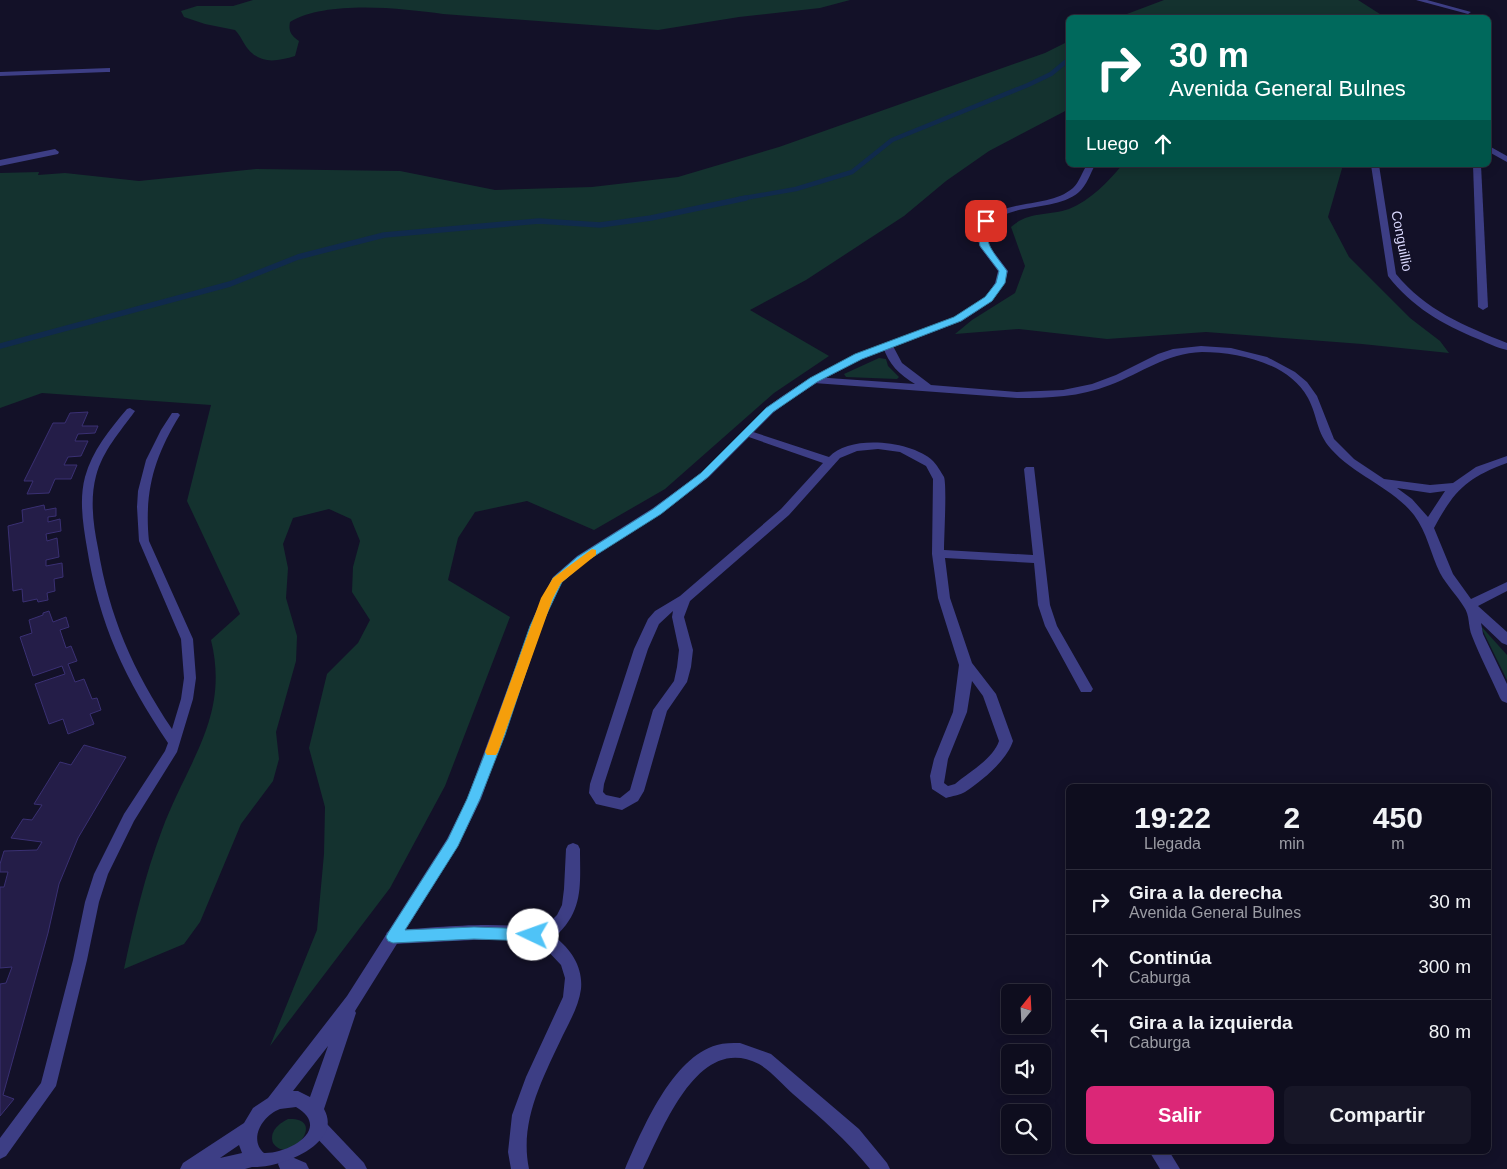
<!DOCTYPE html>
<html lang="es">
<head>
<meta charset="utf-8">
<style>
	:root { --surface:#0e0d1e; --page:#171627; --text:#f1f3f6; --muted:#9b9ca4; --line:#2e2d3c; --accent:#db2777 }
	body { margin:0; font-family:Arial,sans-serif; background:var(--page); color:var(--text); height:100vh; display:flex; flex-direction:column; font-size:19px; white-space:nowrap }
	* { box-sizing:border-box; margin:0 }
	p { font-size:16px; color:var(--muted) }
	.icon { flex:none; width:28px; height:28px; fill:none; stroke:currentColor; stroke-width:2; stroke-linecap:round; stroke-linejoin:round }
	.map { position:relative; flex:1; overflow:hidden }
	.sheet { position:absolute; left:1066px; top:784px; width:425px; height:370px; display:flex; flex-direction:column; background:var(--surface); border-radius:8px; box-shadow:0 2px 12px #0003,0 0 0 1px var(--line) }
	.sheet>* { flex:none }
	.hud { position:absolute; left:1066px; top:15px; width:425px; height:152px; border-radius:8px; box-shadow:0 2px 12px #0003,0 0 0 1px var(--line); background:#00695c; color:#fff; overflow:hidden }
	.needle { width:32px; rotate:18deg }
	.buttons { position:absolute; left:1001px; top:984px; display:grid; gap:10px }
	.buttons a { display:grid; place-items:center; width:50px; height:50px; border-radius:8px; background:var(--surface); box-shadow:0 2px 12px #0003,0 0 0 1px var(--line); font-size:25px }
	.pin { position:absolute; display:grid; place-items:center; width:42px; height:42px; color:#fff; margin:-21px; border-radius:10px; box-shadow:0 2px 8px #0006 }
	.me { position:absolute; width:55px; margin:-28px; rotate:273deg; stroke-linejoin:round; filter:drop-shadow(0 0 4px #0008) }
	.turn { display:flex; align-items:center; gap:18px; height:105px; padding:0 20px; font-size:22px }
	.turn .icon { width:65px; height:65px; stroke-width:2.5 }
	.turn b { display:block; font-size:35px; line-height:42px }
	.then { display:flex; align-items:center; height:48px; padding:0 20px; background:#0003; gap:10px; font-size:19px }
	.eta { display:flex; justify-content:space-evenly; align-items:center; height:85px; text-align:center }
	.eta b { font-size:30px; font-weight:700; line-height:35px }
	.button { display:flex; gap:10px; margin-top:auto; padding:10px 20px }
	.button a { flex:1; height:58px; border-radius:8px; background:var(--accent); color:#fff; font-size:20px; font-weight:700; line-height:58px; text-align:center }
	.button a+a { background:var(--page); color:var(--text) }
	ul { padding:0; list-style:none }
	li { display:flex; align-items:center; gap:15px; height:65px; padding:0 20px; border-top:1px solid var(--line) }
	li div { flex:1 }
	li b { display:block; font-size:19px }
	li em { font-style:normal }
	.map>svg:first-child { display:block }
	.green { fill:#14322f }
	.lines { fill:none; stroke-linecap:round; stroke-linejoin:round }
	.stream-far1 { stroke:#102a4c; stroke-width:4.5 }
	.stream { stroke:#102a4c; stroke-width:5.5 }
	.building { fill:#241d48; stroke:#3a3073 }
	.service { fill:#3d3e85; fill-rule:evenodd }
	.minor { fill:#3d3e85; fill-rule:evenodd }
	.tertiary { fill:#3d3e85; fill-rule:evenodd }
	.route { fill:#4fc3f7; stroke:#337fa1 }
	.slow { fill:#f59e0b }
	.labels { text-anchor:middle; stroke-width:5; stroke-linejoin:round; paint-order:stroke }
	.far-street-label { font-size:14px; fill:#dbd9fe; stroke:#131128 }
</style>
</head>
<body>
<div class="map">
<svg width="1507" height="1169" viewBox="0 0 1507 1169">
	<rect width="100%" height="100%" fill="#131128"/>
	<g class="green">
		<path d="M 253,0 L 850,0 L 820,8 L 739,17 L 658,30 L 443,14 C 401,8 326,0 290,22 C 288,32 292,36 299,41 L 295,56 C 278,61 261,65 248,49 C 243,43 241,36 235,30 L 205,24 L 184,17 L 181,11 L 197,6 L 233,6 Z"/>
		<polygon points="1164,0 1358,0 1383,16 1119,17"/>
		<path d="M 1069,41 L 1069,109 L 989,151 L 946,181 L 904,216 L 806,280 L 750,310 L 829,356 L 774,393 L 665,489 L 594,530 L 527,501 L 475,512 L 458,538 L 448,580 L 510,617 L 445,786 L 390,888 L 270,1046 L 317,930 L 324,854 L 325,807 L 309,748 L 327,674 L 358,643 L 370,620 L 352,592 L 353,567 L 360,541 L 351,519 L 329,509 L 293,518 L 283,544 L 288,568 L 286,598 L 297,636 L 296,661 L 276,732 L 279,759 L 273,781 L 241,824 L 200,922 L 184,944 L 124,969 C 134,922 145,875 162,830 C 187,762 230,717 211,640 L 240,614 L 187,501 L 211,405 L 42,393 L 0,408 L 0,173 L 39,172 L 38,175 L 65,173 L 139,181 L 256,169 L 400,171 L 495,190 L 592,187 L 678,177 L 779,147 L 1045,53 Z"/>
		<path d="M 1122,165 L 1343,165 L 1328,217 L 1349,257 L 1410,318 L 1440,341 L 1449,353 L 1362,344 L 1206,332 L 1107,339 L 1019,329 L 955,334 L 972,320 L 1015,293 L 1025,266 L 1011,227 C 1028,211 1049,216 1069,209 C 1091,200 1108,182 1122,165 Z"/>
		<polygon points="879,358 886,359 888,366 899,377 897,379 846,377 844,374"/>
		<polygon points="1480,625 1507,655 1507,680"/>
		<path d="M 288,1119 C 329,1117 289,1167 273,1143 C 269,1132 278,1124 288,1119 Z"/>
	</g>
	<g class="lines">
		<polyline class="stream-far1" points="739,199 796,189 852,172 892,140 1028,85 1051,74 1069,59"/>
		<polyline class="stream" points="0,346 230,284 298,257 384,235 539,221 600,225 651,218 746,198"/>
	</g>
	<g class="building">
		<polygon points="88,412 82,426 98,426 95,433 78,434 75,441 88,441 81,456 68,457 64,465 77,465 71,479 55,479 49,493 27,494 33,481 24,481 53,423 65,423 70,413"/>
		<polygon points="44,505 45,510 56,508 56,516 48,517 48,522 60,519 61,531 46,534 47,541 57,538 59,557 46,560 46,566 62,563 63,577 54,579 55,591 47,593 48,600 38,602 37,599 23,602 22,589 13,591 8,526 23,522 22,510"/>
		<polygon points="49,611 53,622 66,617 69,627 60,630 66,648 71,646 77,661 68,664 75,682 84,679 92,699 97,698 101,710 90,714 94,724 68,734 63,719 49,724 35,684 65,674 62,666 33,676 20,637 32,633 29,620 43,615 43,613"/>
		<polygon points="84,745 126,757 78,838 59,884 48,933 3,1095 14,1099 0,1116 0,984 6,983 12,967 0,968 0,887 4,887 8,872 0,872 0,864 4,851 37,850 42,842 11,838 23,819 32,820 42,805 34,804 60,762 71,765"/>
	</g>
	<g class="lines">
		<g class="service">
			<polygon points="1416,0 1427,0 1471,12 1468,14"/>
			<path d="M 130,408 L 135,411 C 120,432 103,450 96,476 C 90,499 93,524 98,548 C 109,616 133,671 172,729 L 181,699 L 184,678 L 181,639 L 139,541 L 137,507 L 138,491 L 146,460 L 161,430 L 172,413 L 178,413 L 180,415 C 154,457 144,492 149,541 L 193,639 L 196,678 L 193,699 L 177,752 L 134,821 L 108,874 L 99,902 L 87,960 L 56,1086 L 6,1156 L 0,1159 L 0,1138 L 41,1083 L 73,960 L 85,902 L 94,874 L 124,814 L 165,751 L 168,743 C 125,679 99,624 87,548 C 83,524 79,500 85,477 C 92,451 110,429 127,409 Z"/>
		</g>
		<g class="minor">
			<polygon points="110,68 110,72 107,72 0,76 0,72"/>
			<polygon points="55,149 59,152 58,154 0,166 0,160"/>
			<path d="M 1371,165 L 1379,165 L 1396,274 C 1425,310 1465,326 1507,343 L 1507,350 C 1497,348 1488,343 1478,339 C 1442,324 1412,307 1388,276 Z"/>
			<polygon points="1473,165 1481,165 1488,307 1483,310 1478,307"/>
			<path d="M 888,343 L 893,346 L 902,363 L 931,385 L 1017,392 L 1063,390 L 1092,384 L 1116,375 L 1158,354 L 1173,349 L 1201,346 L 1231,348 L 1267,357 L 1295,372 L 1307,382 L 1317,396 L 1334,439 L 1354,459 L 1384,479 L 1430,485 L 1453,483 L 1476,467 L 1507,456 L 1507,463 C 1466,478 1454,491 1434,528 L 1453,574 L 1471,599 L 1507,582 L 1507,591 L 1478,606 L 1507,632 L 1507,645 L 1502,643 L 1481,623 L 1483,634 L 1507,684 L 1507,703 L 1502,701 L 1500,698 C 1491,677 1480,657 1472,636 C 1468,627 1470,615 1464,607 C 1457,595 1447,586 1440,573 C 1431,555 1427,532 1414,515 C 1392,487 1355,476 1331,449 C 1316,432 1318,417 1308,398 C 1289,363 1238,352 1202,352 C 1166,353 1142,373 1110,385 C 1080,397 1049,398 1017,398 L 814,383 L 809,380 L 814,377 L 915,384 C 900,375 888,364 883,346 ZM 1397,488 L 1430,493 L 1445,491 L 1428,517 L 1412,499 Z"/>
			<path d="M 747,430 L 829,457 C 850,434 912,441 933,461 C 937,465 941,472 944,477 C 947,486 944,537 944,550 L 1033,555 L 1024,469 L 1026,467 L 1034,467 L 1050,605 L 1057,626 L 1093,689 L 1091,692 L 1081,692 L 1045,626 L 1038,605 L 1034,563 L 945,558 L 950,598 L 972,663 L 996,694 L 1013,741 C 1007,760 982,781 965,792 C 960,795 952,796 946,798 L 932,789 L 930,776 L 934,759 L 953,712 L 959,665 L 938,598 L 932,554 L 933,479 L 926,466 L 900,452 L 878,449 L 857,451 L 840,458 L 789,515 L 690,601 L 684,617 L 693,650 L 691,667 L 687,682 L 667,711 L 644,791 L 638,801 L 622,810 L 596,804 L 589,793 L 590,784 L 634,649 L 648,619 L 655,611 L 680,596 L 781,509 L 823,463 L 743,435 L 741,433 ZM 673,611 L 672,617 L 679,650 L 677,667 L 674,681 L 653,710 L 630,790 L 620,798 L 606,795 L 603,792 L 604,784 L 648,649 L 659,624 ZM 972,681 L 983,696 L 999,741 C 993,759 969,772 955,784 L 948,786 L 944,783 L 948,759 L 967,712 Z"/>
			<path d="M 573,843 L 578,845 L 580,849 C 580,886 584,910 555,937 C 572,950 583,968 581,989 C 579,1005 570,1021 563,1035 C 543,1078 519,1121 529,1169 L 511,1169 L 508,1152 L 512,1115 L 526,1077 L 563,997 L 565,978 L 561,965 L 544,947 L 525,940 L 473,940 L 393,944 L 387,942 L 385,937 L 387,932 L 393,930 C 433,928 505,919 541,931 L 557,915 L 562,905 L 564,889 L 566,849 L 568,845 Z"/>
			<path d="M 740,1043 L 771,1054 L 859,1129 L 887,1163 L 890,1169 L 870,1169 C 846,1139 822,1119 793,1094 C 783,1085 771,1071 759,1064 C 698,1032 663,1129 643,1169 L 625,1169 C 642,1130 672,1057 717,1045 C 724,1043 732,1043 740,1043 Z"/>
			<polygon points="320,1121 326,1123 364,1163 367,1169 346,1169 314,1135 311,1129 314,1123"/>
			<polygon points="1149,1151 1169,1151 1180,1169 1160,1169"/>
			<polygon points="287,1155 306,1163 309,1169 280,1169 278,1164 281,1158"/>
		</g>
		<g class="tertiary">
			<polygon points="1489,146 1507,156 1507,162 1489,152"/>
			<path d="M 1087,165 L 1095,165 C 1090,174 1087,185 1079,192 C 1054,214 1002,199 986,233 L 990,247 L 1008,271 L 1005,283 L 992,301 L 962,321 L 862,359 L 818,382 L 789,401 L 774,412 L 709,477 L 661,514 L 585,562 L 562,582 L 546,616 L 481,799 L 458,846 L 355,1011 L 356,1013 L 324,1109 C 344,1144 279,1169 252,1167 L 245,1169 L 180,1169 L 183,1163 L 244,1123 L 253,1108 L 268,1098 L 347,996 L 447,839 L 467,799 L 534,616 L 553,577 L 577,556 L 653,508 L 701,473 L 766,408 L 781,397 L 810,378 L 854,355 L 954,317 L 986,297 L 995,283 L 998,271 L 980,247 L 976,233 C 995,194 1045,212 1073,188 C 1079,183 1082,172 1087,165 ZM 328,1046 L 310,1097 L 298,1091 L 293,1091 ZM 296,1107 C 333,1129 288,1154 264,1153 C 248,1139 263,1115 280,1109 C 285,1108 291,1108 296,1107 ZM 239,1145 L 242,1153 L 220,1158 Z"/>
		</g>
	</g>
	<path class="route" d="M 983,219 L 990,221 C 980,241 996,255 1007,271 L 1005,283 L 992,301 L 961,321 L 862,359 L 817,382 L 773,412 L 708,477 L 661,514 L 585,562 L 562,582 L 541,626 L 505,735 L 480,799 L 458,846 L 405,930 L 474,927 L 533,929 L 538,931 L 540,935 L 538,939 L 533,941 L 474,939 L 393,943 L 388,941 L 386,937 L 388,933 L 448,839 L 467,799 L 492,735 L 530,626 L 553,578 L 577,557 L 653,509 L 701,473 L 766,408 L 810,378 L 855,354 L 954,317 L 985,297 L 996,283 L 999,271 L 980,246 L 977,230 Z"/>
	<polygon class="slow" points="592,549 596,550 596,555 561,583 553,598 498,752 496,755 487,755 485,752 541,598 553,578"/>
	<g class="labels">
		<g class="far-street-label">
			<text transform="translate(1402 241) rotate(79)" y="5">Conguillio</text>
		</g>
	</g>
</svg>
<div class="buttons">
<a><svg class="needle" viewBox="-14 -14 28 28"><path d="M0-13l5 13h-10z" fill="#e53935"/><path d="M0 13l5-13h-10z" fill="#9b9ca4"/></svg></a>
<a><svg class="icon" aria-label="sound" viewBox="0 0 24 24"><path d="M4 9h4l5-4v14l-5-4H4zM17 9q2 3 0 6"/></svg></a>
<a><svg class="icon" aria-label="search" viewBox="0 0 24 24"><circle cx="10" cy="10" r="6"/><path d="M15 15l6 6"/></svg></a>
</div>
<div class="pin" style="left:986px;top:221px;background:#d93025"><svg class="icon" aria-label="arrive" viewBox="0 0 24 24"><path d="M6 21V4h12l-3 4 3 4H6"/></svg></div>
<svg class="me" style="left:533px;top:935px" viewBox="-20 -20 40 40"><circle r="19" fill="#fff"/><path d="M0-13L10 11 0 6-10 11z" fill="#4fc3f7"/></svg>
<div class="hud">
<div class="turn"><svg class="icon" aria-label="right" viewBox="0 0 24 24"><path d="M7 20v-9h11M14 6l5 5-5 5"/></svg><div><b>30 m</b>Avenida General Bulnes</div></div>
<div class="then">Luego<svg class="icon" aria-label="ahead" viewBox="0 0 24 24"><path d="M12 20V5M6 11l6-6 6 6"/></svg></div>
</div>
<section class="sheet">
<div class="eta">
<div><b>19:22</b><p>Llegada</p></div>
<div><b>2</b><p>min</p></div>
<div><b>450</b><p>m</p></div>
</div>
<ul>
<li><svg class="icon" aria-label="right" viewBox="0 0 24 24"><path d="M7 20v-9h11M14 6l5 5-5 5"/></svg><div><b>Gira a la derecha</b><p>Avenida General Bulnes</p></div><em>30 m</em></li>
<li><svg class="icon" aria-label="ahead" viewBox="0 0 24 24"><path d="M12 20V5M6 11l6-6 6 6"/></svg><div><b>Continúa</b><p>Caburga</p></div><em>300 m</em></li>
<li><svg class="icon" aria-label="left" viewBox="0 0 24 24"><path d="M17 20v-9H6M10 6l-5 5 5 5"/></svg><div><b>Gira a la izquierda</b><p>Caburga</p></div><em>80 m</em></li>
</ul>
<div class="button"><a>Salir</a><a>Compartir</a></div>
</section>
</div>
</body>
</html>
